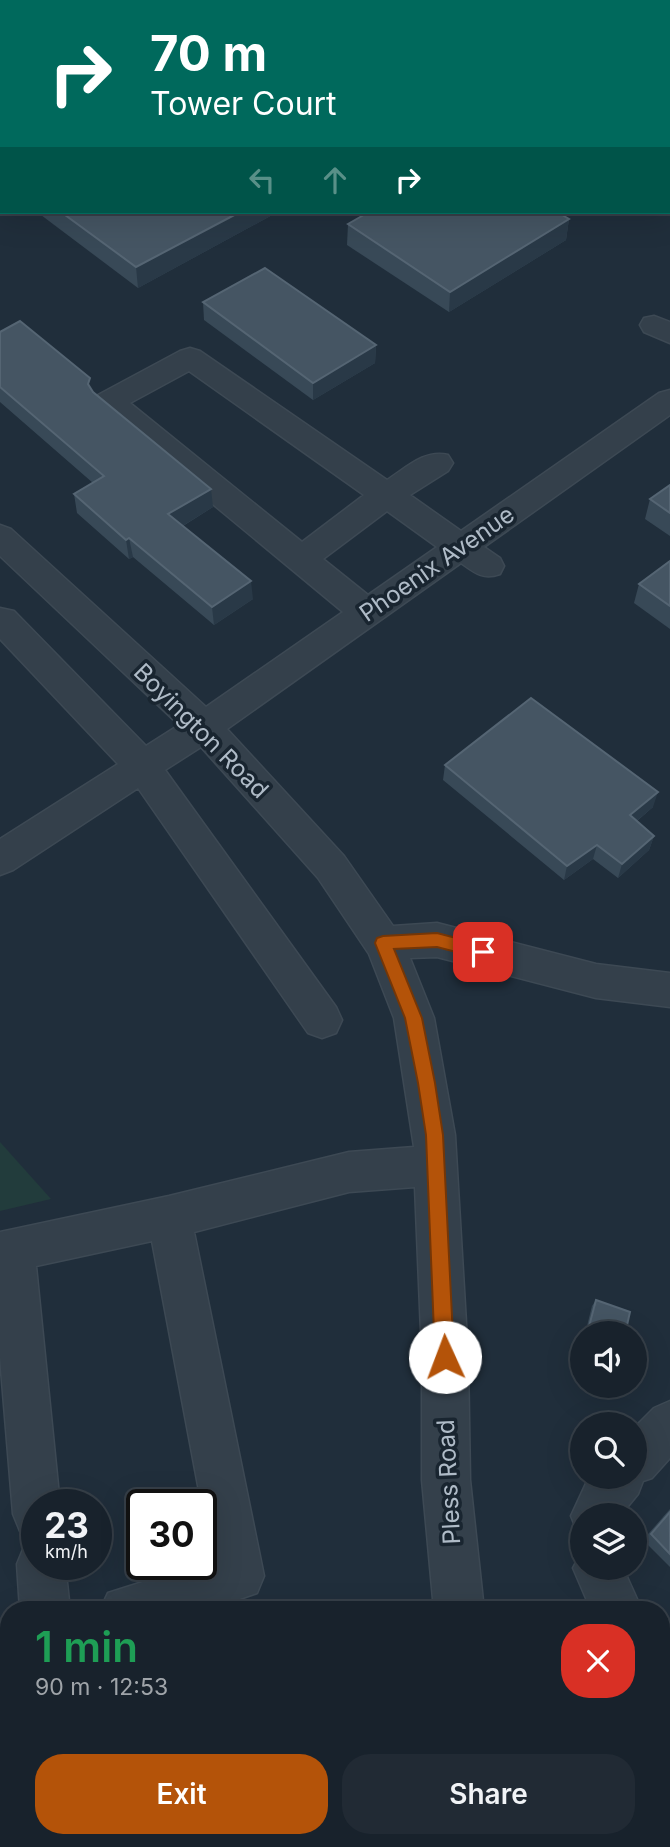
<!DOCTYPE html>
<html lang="en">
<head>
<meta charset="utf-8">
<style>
	:root { --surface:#18222c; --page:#212a34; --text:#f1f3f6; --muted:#9fa4a9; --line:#363f48; --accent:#b45309 }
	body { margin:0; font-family:Inter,sans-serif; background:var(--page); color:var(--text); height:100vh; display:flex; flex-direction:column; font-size:26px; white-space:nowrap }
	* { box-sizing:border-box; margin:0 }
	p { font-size:23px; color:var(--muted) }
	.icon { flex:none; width:38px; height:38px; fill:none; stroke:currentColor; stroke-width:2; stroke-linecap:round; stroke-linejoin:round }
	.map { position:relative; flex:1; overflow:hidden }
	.side { position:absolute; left:0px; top:1601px; width:670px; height:247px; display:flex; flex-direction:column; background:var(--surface); border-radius:28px 28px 0 0; box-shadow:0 7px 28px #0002,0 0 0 2px var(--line) }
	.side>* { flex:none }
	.hud { position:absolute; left:0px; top:0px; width:670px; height:214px; box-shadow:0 7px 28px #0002,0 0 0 2px var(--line); background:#00695c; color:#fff; overflow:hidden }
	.tools { position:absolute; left:570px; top:1321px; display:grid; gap:14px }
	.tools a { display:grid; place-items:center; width:77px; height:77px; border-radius:50%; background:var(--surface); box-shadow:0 7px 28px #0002,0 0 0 2px var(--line); font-size:35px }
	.speed { position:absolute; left:21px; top:1489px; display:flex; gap:14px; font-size:35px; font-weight:700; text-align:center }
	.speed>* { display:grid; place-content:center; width:91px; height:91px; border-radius:50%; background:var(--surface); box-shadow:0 7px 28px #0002,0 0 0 2px var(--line); line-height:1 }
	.speed small { font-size:18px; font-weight:400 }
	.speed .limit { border:4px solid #111; border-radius:10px; background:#fff; color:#111 }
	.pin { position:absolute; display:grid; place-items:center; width:60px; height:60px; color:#fff; margin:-30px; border-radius:14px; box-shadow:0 4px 10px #0006 }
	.me { position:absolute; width:77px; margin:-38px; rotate:358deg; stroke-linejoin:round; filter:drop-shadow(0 0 5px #0008) }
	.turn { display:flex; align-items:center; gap:24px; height:147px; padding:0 35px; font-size:32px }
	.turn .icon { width:91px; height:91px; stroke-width:2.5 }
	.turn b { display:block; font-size:49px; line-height:60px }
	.lanes { display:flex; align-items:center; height:66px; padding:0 35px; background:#0003; justify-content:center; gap:35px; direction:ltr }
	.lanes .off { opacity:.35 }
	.round { display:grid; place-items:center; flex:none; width:74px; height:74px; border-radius:28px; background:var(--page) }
	.summary { display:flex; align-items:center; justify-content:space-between; height:119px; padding:0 35px }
	h1 { font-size:42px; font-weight:600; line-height:52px; color:#1e9e55 }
	.cta { display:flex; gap:14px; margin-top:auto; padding:14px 35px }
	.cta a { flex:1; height:80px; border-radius:28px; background:var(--accent); color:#fff; font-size:28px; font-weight:600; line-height:80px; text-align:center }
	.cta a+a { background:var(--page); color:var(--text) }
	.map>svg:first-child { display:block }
	.airport { fill:#2e3b48 }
	.green { fill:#223c3c }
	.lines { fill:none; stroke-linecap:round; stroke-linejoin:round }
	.minor-casing { stroke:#3d4954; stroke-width:3 }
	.minor { fill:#34404b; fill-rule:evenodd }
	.wall { fill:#384957 }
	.shaded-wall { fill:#293947 }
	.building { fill:#455563; stroke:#556573; stroke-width:2 }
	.route { fill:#b45309; stroke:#753606; stroke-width:2 }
	.labels { text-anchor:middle; stroke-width:7; stroke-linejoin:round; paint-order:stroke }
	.street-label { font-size:24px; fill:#afbbc7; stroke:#192530 }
</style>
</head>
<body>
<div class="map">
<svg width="670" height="1847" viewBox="0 0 670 1847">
	<rect width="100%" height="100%" fill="#202e3b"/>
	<polygon class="airport" points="33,0 670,0 670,153 668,2"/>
	<polygon class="green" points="0,1142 51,1199 0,1211"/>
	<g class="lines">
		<defs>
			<g id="minor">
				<polygon points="129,0 155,0 156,2 130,2"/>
				<polygon points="668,144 670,145 670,161 668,160"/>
				<polygon points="654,316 670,322 670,343 644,332 640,325 644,318"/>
				<path d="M 190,348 L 200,351 L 387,480 C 406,468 425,449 448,455 L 453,463 L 448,471 L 410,495 L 461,531 L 659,393 L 670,390 L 670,415 L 484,547 L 500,558 L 504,566 L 500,574 C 483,580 475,573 461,563 L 227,729 L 344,856 L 393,926 L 437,923 L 596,964 L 670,973 L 670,1007 L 596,998 L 437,957 L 410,958 L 434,1018 L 455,1135 L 468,1357 L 470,1480 L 484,1610 L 434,1610 L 422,1480 L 422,1357 L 415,1187 L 349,1192 L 194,1232 L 264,1576 L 257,1593 L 208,1610 L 100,1610 L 108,1593 L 212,1560 L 152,1241 L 36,1266 L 60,1505 L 37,1505 L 37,1538 L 20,1531 L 13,1514 L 0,1357 L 0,1232 L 169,1196 L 349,1152 L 414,1147 L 394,1018 L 369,954 L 318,878 L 201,747 L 165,770 L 336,1007 L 342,1020 L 336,1033 L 322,1038 L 308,1033 L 138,788 L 13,870 L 0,875 L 0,839 L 118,764 L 0,639 L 0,608 L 14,611 L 146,746 L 179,725 L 0,556 L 0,525 L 11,529 L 206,707 L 343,612 L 98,409 L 94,402 L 98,395 L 180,351 ZM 189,371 L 364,495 L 302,542 L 130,403 ZM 387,511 L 437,547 L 368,595 L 323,559 Z"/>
				<polygon points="670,1401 670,1458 652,1478 643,1481 638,1494 620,1516 583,1516 583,1535 578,1533 571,1516 589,1477 635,1477 635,1427 654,1408"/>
				<polygon points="37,1541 37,1564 65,1564 70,1610 20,1610 17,1564 24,1547"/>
				<polygon points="583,1550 583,1568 623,1568 642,1610 591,1610 573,1568"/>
				<polygon points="9,1668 9,1718 0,1721 0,1671"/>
				<polygon points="662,1680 670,1683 670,1750 662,1746"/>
				<polygon points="317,1839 389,1839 386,1847 313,1847"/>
				<polygon points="463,1839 516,1839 519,1847 465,1847"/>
			</g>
		</defs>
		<use href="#minor" class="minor-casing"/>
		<use href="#minor" class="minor"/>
	</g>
	<g class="wall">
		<polygon points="0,12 2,13 2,186 0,184"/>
		<polygon points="37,212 274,212 274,214 138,288"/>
		<polygon points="569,219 566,240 449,312 347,245 348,224"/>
		<polygon points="203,302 376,345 375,363 313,400 204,320"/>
		<polygon points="0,332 92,390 213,507 183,526 253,599 214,625 133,557 129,559 77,513 74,494 93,483 0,402"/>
		<polygon points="670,485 670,536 645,519 650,499"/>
		<polygon points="670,561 670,629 634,603 639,584"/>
		<polygon points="445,765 653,807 637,821 654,836 649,850 618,878 593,859 564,880 443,780"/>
		<polygon points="596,1300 625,1334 585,1334 592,1306"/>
		<polygon points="583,1342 583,1381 573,1377"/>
		<polygon points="597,1386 611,1386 608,1390"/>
		<polygon points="670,1509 670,1567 643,1540"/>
	</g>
	<g class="shaded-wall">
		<polygon points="240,212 274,212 274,214 138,288 136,267"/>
		<polygon points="569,219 566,240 449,312 450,292"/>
		<polygon points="376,345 375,363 313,400 313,383"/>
		<polygon points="211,489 213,507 171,533 168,514"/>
		<polygon points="129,538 133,557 129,559 126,540"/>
		<polygon points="251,581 253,599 214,625 212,607"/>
		<polygon points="658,792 653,807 626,830 630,815"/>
		<polygon points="654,836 649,850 618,878 622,864"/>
		<polygon points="597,845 593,859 564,880 567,866"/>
	</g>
	<g class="building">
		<polygon points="0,12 2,13 2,168 0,167"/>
		<polygon points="61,212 240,212 136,267"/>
		<polygon points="369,212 557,212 569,219 450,292 348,224"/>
		<polygon points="265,268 376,345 313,383 203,302"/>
		<polygon points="20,321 90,378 88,384 93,392 211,489 168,514 251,581 212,607 129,538 126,540 74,494 104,476 0,387 0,332"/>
		<polygon points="670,485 670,513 650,499"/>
		<polygon points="670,561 670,606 639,584"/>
		<polygon points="531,698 658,792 630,815 654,836 622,864 597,845 567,866 445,765"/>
		<polygon points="596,1300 630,1312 625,1334 587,1334"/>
		<polygon points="583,1349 583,1374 577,1371"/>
		<polygon points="670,1512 670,1554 651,1534"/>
	</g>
	<polygon class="route" points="437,933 483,945 489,947 491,952 489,957 483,959 437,947 394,949 422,1018 435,1083 443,1135 454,1357 451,1364 445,1367 438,1364 435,1357 426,1135 418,1083 405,1018 375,943 377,938 383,936"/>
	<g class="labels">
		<g class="street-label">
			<text transform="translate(437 564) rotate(-35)" y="8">Phoenix Avenue</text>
			<text transform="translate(201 731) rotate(45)" y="8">Boyington Road</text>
			<text transform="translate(449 1482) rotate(-93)" y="8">Pless Road</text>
		</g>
	</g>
</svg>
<div class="tools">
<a><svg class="icon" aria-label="sound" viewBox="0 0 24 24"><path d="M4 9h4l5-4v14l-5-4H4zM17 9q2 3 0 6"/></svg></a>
<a><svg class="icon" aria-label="search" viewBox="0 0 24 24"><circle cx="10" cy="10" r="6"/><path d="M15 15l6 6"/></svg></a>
<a><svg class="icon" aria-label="layers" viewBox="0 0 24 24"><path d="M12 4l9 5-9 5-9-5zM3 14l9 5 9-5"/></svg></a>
</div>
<div class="speed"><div>23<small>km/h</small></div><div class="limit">30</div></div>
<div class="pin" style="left:483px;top:952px;background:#d93025"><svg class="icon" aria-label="arrive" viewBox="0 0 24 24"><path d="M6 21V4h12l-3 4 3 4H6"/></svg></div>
<svg class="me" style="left:445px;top:1357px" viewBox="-20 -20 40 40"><circle r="19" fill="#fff"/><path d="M0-13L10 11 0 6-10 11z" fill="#b45309"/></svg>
<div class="hud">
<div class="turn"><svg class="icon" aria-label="right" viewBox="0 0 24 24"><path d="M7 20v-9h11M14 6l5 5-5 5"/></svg><div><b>70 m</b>Tower Court</div></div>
<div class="lanes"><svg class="icon off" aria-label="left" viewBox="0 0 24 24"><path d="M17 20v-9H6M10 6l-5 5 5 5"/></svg><svg class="icon off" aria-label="ahead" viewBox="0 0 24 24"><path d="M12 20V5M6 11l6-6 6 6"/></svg><svg class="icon" aria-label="right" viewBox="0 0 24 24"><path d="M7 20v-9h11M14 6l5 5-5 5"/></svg></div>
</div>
<section class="side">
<div class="summary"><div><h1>1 min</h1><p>90 m · 12:53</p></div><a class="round" style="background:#d93025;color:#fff"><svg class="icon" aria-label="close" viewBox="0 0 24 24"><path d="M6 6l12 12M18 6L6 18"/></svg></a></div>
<div class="cta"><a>Exit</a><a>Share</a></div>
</section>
</div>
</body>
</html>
